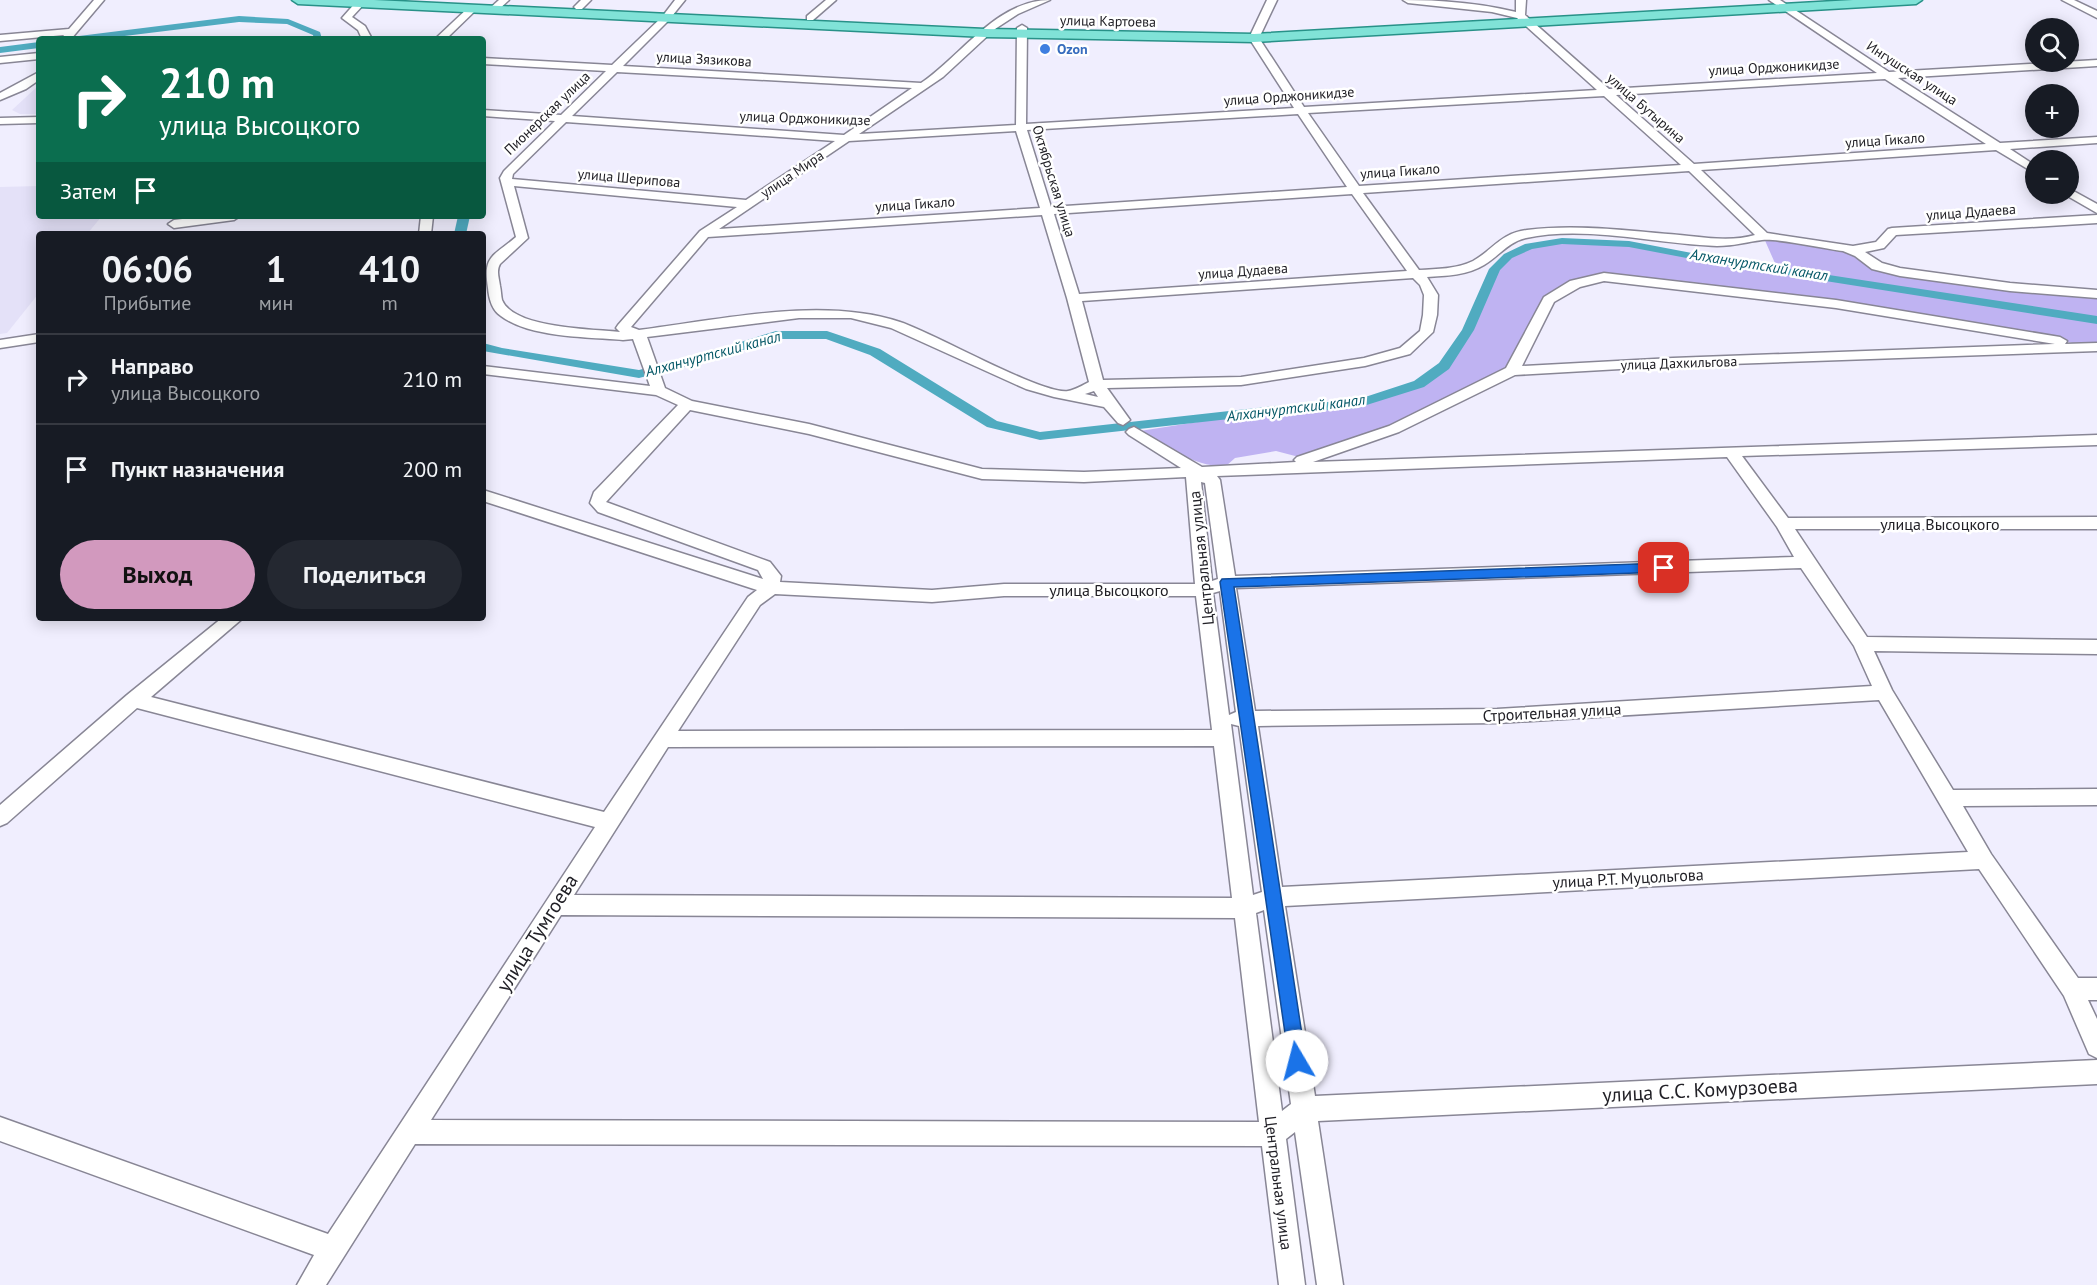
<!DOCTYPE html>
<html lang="ru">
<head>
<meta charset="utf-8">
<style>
	:root { --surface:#171b24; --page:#242831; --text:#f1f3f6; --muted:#9ea1a6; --line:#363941; --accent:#d299be }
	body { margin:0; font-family:"PT Sans",sans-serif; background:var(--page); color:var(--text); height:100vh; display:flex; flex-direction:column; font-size:22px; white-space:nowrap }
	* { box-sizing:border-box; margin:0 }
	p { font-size:20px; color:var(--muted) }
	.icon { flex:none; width:33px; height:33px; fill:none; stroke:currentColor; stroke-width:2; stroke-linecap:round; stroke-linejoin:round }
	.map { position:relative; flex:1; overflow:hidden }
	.drawer { position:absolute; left:36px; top:231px; width:450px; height:390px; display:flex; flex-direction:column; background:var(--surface); border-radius:6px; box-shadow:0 3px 15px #0003 }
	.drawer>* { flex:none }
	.top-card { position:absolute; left:36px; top:36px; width:450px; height:183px; border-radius:6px; box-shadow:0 3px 15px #0003; background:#0b6e4f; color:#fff; overflow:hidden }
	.fabs { position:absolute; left:2025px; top:18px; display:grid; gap:12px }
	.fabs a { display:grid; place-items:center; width:54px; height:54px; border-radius:50%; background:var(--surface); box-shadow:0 3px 15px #0003; font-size:30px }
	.pin { position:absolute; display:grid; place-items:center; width:51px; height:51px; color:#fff; margin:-26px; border-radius:12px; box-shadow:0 3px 9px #0006 }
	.me { position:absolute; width:66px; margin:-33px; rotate:352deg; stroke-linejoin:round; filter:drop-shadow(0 0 4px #0008) }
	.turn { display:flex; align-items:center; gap:21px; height:126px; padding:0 24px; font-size:27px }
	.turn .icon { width:78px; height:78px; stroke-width:2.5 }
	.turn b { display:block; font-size:42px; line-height:51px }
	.then { display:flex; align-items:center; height:57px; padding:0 24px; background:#0003; gap:12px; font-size:22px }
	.eta { display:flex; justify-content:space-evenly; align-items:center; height:102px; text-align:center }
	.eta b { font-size:36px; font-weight:800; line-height:42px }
	.action { display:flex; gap:12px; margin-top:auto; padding:12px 24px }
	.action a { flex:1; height:69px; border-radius:36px; background:var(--accent); color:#111; font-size:24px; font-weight:800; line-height:69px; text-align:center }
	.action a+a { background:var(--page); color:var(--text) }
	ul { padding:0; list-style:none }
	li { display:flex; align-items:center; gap:18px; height:90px; padding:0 24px; border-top:2px solid var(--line) }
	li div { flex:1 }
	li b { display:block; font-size:22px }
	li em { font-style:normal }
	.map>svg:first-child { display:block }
	.built { fill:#e4e1f8 }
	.green { fill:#bfb3f2 }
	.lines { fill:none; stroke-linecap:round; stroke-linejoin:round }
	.canal { fill:#50abc0; fill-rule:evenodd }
	.minor-casing { stroke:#888695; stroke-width:3 }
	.major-casing { stroke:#289188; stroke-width:3 }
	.minor { fill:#fff; fill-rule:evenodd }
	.major { fill:#80e2d7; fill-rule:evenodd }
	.route { fill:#1a73e8; stroke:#114b97; stroke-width:1.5 }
	.shop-dot { fill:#3f7fe0; stroke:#fff; stroke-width:2 }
	.labels { text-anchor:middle; stroke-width:5; stroke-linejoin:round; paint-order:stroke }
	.far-street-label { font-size:14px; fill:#222127; stroke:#fff }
	.far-shop-label { font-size:14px; font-weight:bold; fill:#366cbe; stroke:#fff; text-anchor:start }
	.far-water-label { font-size:15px; font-style:italic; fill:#045766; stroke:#fff }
	.street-label { font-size:16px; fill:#222127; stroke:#fff }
	.near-street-label { font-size:20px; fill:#222127; stroke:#fff }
</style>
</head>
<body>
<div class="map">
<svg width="2097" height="1285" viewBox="0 0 2097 1285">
	<rect width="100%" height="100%" fill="#f0eefe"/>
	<g class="built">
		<polygon points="39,85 39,114 20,114 12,110"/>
		<polygon points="39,186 39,216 102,216 87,234 39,234 39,293 7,333 0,334 0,187"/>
	</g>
	<path class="green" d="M 1763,236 L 1846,248 L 1887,269 L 2097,294 L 2097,347 L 1836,304 L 1604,277 L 1575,284 L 1549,300 L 1512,371 L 1394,429 L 1299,457 L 1276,451 L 1235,458 L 1226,466 C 1193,467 1169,447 1140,431 L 1274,410 L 1357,404 L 1419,384 L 1445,366 L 1468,330 L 1495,269 L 1508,256 L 1529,246 L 1561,241 L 1629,244 L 1778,270 Z"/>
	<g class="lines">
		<g class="canal">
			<polygon points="239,16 288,19 320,32 322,39 314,39 313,35 287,24 239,22 100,39 75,39 79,36"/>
			<polygon points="39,42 39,48 0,53 0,47"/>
			<polygon points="458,216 470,216 466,234 454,234"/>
			<polygon points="1562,238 1629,241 1718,258 2097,316 2097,324 1718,264 1629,247 1562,244 1532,249 1512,258 1500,270 1474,330 1449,369 1424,387 1357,408 1274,414 1040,440 987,427 870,355 826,339 777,339 725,356 639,378 483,351 483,343 502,348 639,370 715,350 776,331 827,331 880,349 997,421 1040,432 1274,406 1356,400 1414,381 1439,363 1462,330 1489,269 1504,254 1525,244"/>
		</g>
		<defs>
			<g id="minor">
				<polygon points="94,0 104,0 71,39 61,39 64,35 0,41 0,35 69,29"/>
				<polygon points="499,0 509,0 496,12 490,12 490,8"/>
				<polygon points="581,0 591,0 582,9 576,9 574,7"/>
				<path d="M 675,0 L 685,0 L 668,21 L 623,66 L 921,83 C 961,56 997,0 1050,0 L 1018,14 L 995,29 L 943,77 L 859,134 L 1016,125 L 1017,28 L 1022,25 L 1027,28 L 1026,124 L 1294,108 L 1249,38 L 1267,0 L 1277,0 L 1259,38 L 1304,107 L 1597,90 L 1517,18 L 1492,12 L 1408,3 L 1403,0 C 1441,0 1479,3 1516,12 L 1516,0 L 1526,0 L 1525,15 L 1609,89 L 1877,73 L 1769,0 L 1780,0 L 1889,72 L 2097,60 L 2097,66 L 1898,78 L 2000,143 L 2097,137 L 2097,143 L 2010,149 L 2036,166 L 2036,174 L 1996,150 L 1701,170 L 1767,233 L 1853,246 L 1876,242 L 1888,229 L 1892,228 L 2097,215 L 2097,223 L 1896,235 L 1884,248 L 1865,252 L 1882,263 L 1900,268 L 2010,283 L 2097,290 L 2097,298 L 2010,291 L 1900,276 L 1872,269 L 1855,256 L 1843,251 C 1825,249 1778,238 1762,240 C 1747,242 1733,246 1717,246 C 1657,244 1585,225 1526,238 C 1508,242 1499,256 1484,265 C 1468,275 1446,276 1427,277 L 1438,295 L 1437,315 L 1433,332 L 1410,354 L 1365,366 L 1241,385 L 1107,388 L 1130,420 L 1123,425 L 1118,423 L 1104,407 L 1054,397 L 1026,389 L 891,328 L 851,318 L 799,318 L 647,337 L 665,388 L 692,401 L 809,424 L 982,469 L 1084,472 L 1181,468 L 1129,435 L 1126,432 L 1129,429 L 1134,427 L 1202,467 L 1296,462 L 1294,460 L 1297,457 L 1389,426 L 1506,368 L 1544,297 L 1570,281 L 1604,273 L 1836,300 L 2060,337 L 2067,341 L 2065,344 L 2097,343 L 2097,351 L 1673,366 L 1515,375 L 1399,432 L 1313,462 L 2097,435 L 2097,445 L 1742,456 L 1788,518 L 2097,517 L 2097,529 L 1795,529 L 1867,637 L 2097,640 L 2097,654 L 1874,651 L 1892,690 L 1953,790 L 2097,789 L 2097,805 L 1963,806 L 1991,854 L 2078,978 L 2097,978 L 2097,1000 L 2088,1000 L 2097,1019 L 2097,1058 L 2089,1054 L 2064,996 L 1979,869 L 1285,906 L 1315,1096 L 2097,1060 L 2097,1084 L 1318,1121 L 1343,1285 L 1317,1285 L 1295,1132 L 1286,1139 L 1305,1285 L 1279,1285 L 1262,1146 L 415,1144 L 326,1285 L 297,1285 L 314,1255 L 0,1141 L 0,1117 L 328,1234 L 595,827 L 137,708 L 7,823 L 0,826 L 0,805 L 127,695 L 222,618 L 243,618 L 151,697 L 604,812 L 748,597 L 757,590 L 483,501 L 483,490 L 763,579 L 758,570 L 598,512 L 590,503 L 594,492 L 678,405 L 656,395 L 483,374 L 483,366 L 650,386 L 633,339 L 623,340 C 588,337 530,338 501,316 C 492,310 489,299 488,288 C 483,256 492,257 516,237 L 500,178 L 504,171 L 555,121 L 483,116 L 483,110 L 561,115 L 606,71 L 483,64 L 483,58 L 612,65 L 662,17 ZM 617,72 L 912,88 L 844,135 L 572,116 ZM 1885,79 L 1986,144 L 1694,164 L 1616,95 ZM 1604,96 L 1681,165 L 1359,186 L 1308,113 ZM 1298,114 L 1347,187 L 1051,207 L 1027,130 ZM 566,122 L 835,141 L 746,200 L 512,179 L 513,174 ZM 1016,131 L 1040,208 L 719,229 L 849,141 ZM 1689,171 L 1755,235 C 1728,243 1696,236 1668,234 C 1621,230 1574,224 1527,230 C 1501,233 1493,250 1473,261 C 1456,269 1437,269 1419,270 L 1363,193 ZM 514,186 L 737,207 L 700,231 L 618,325 L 616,328 L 620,332 C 593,329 514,329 502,300 C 501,296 501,290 500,286 C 499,278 496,271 500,264 L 528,238 ZM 1352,194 L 1407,271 L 1079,294 L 1054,214 ZM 1042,215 L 1067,298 L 1089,382 C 1083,385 1075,390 1068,391 C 1042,395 934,333 900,322 C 822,296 720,320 639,330 L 631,327 L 708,237 ZM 1413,278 L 1420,285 L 1424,295 L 1423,315 L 1420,331 L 1400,348 L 1364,358 L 1241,377 L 1103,380 L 1082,301 ZM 1604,281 L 1836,308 L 2055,344 L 1673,358 L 1522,366 L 1554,302 L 1580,287 ZM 1094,391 L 1098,397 L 1085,394 ZM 690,410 L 809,434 L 982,479 L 1084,482 L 1186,477 L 1195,584 L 1004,584 L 932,590 L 780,582 L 781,576 L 770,562 L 606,502 ZM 1727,457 L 1777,527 L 1794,557 L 1235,576 L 1220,480 L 1217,476 ZM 1201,482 L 1205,483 L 1218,579 L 1212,581 ZM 1801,568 L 1854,646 L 1872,686 L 1497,709 L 1255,711 L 1236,588 ZM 1220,591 L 1236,712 L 1229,715 L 1213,593 ZM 775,594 L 932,602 L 1004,596 L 1196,596 L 1212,730 L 678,731 L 760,605 ZM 1879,700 L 1968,852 L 1282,887 L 1258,726 L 1497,723 ZM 1231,724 L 1239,726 L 1262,892 L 1253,895 ZM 1214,746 L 1232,898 L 574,895 L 668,747 ZM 1264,910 L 1291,1104 L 1282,1111 L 1256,913 ZM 561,915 L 1235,918 L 1259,1122 L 431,1120 Z"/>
				<polygon points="826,0 836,0 813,20 807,20 807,16"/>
				<polygon points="2062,0 2074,0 2097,11 2097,18"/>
				<polygon points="357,1 365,3 352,17 365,26 372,39 362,39 358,30 342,18"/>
				<polygon points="469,7 477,9 446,39 435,39"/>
				<polygon points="39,53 39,59 0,63 0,57"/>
				<polygon points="39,72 39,80 26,89 0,100 0,93"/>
				<polygon points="39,117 39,123 0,124 0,118"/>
				<polygon points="2068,188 2097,204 2097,213 2064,194 2068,194"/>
				<polygon points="207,216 240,216 234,220 174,228 168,224 174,220"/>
				<polygon points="421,216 433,216 431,234 419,234"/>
				<polygon points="39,334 39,342 0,348 0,340"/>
			</g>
			<polygon id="major" points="292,0 374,0 985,29 1254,34 1853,0 1922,0 1916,4 1254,42 985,37 298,4"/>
		</defs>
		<use href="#minor" class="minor-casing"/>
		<use href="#major" class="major-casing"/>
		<use href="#minor" class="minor"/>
		<use href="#major" class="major"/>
	</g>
	<polygon class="route" points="1664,563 1670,568 1664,572 1234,587 1306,1061 1303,1068 1297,1070 1290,1068 1220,582 1222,579"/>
	<circle class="shop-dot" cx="1045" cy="49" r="6"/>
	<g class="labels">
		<g class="far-street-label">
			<text transform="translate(1108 21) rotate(1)" y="5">улица Картоева</text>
			<text transform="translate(704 59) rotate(3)" y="5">улица Зязикова</text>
			<text transform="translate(1774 67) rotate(-3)" y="5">улица Орджоникидзе</text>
			<text transform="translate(1912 73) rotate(33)" y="5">Ингушская улица</text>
			<text transform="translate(1289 96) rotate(-4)" y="5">улица Орджоникидзе</text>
			<text transform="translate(1646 108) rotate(41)" y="5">улица Бутырина</text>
			<text transform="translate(547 113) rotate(-44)" y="5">Пионерская улица</text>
			<text transform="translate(805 118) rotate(2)" y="5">улица Орджоникидзе</text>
			<text transform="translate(1885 140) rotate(-4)" y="5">улица Гикало</text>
			<text transform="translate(1400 171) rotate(-4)" y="5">улица Гикало</text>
			<text transform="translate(792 174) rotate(-34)" y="5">улица Мира</text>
			<text transform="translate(629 178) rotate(5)" y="5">улица Шерипова</text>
			<text transform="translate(1054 181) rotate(73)" y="5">Октябрьская улица</text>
			<text transform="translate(915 204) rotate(-4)" y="5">улица Гикало</text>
			<text transform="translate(1971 212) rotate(-4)" y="5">улица Дудаева</text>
			<text transform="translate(1243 271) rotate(-4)" y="5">улица Дудаева</text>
			<text transform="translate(1679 363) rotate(-2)" y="5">улица Дахкильгова</text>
		</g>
		<g class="far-shop-label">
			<text x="1057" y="54">Ozon</text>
		</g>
		<g class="far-water-label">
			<text transform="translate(1759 265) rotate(9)" y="5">Алханчуртский канал</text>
			<text transform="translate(713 354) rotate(-15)" y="5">Алханчуртский канал</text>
			<text transform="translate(1296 408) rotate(-7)" y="5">Алханчуртский канал</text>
		</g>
		<g class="street-label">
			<text x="1940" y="530">улица Высоцкого</text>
			<text transform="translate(1201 558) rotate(-96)" y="6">Центральная улица</text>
			<text x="1109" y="596">улица Высоцкого</text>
			<text transform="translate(1552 712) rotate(-3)" y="6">Строительная улица</text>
			<text transform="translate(1628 878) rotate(-3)" y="6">улица Р.Т. Муцольгова</text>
			<text transform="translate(1279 1183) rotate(83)" y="6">Центральная улица</text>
		</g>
		<g class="near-street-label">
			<text transform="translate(537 933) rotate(-58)" y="7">улица Тумгоева</text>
			<text transform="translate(1700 1090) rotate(-3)" y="7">улица С.С. Комурзоева</text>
		</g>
	</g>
</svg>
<div class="fabs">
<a><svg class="icon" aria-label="search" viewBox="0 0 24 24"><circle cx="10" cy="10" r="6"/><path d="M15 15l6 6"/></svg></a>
<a>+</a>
<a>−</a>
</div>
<div class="pin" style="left:1664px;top:568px;background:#d93025"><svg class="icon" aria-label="arrive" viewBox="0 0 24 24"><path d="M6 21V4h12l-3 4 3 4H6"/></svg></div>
<svg class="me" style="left:1297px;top:1061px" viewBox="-20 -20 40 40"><circle r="19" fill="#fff"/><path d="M0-13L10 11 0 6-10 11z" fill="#1a73e8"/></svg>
<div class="top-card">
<div class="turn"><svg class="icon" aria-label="right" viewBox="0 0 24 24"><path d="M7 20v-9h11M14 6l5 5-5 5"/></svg><div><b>210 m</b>улица Высоцкого</div></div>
<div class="then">Затем<svg class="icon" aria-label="arrive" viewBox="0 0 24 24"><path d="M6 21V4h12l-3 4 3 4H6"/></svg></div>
</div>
<section class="drawer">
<div class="eta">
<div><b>06:06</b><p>Прибытие</p></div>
<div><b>1</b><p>мин</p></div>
<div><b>410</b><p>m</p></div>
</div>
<ul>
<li><svg class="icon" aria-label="right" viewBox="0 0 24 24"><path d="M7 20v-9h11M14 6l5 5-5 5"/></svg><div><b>Направо</b><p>улица Высоцкого</p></div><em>210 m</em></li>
<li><svg class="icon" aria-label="arrive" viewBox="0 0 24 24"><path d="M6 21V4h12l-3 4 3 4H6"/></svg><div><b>Пункт назначения</b></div><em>200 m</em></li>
</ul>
<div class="action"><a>Выход</a><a>Поделиться</a></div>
</section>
</div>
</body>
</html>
